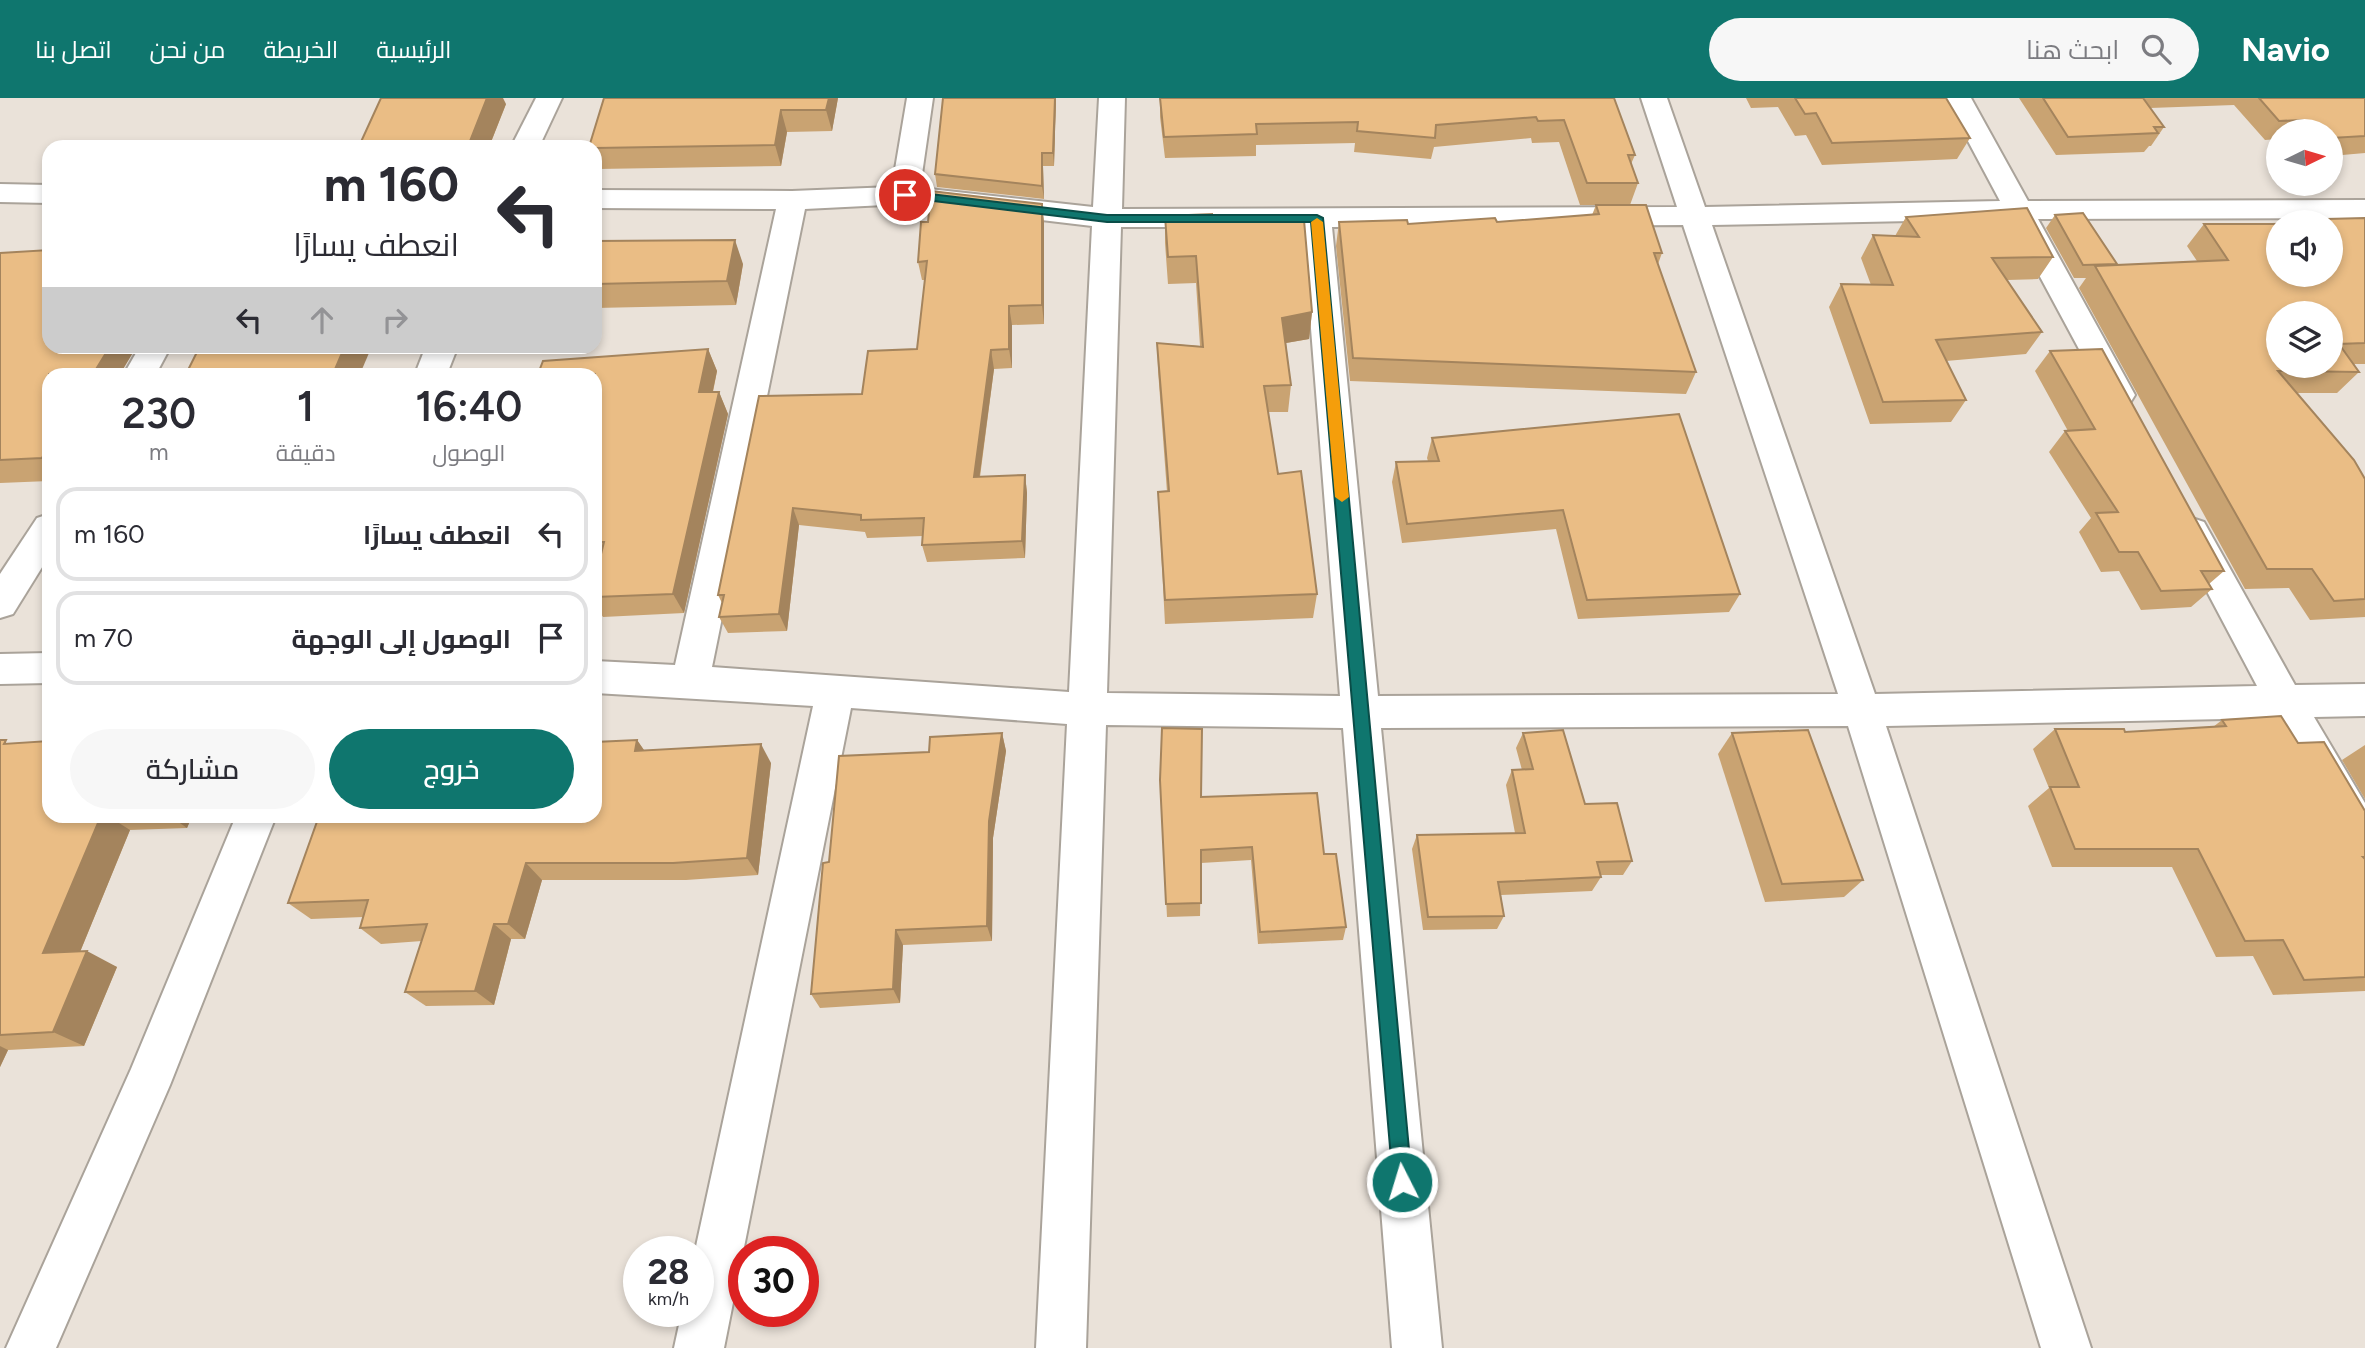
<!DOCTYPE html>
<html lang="ar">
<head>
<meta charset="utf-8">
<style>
	:root { --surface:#fff; --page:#f7f7f7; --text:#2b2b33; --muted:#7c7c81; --line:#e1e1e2; --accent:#0f766e }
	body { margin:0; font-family:Figtree,Cairo,sans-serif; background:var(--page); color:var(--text); direction:rtl; height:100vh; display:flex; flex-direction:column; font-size:26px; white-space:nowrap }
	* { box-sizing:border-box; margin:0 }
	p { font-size:23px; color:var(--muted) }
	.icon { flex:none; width:38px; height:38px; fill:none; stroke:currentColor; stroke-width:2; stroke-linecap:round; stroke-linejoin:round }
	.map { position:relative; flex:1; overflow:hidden; direction:ltr }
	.drawer { position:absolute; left:42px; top:270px; width:560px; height:455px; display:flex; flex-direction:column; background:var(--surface); border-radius:21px; box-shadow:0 4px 10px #0003; direction:rtl }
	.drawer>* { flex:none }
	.hud { position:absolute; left:42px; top:42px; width:560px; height:214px; border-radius:21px; box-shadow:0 4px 10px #0003; direction:rtl; background:#fff; color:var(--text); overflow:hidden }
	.needle { width:46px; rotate:85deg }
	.fabs { position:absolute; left:2266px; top:21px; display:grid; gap:14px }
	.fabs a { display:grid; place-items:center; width:77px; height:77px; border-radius:50%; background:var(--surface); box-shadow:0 4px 10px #0003; font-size:35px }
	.speed { position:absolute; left:623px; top:1138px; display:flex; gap:14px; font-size:35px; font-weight:700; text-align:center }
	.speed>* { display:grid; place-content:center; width:91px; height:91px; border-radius:50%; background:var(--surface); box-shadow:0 4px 10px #0003; line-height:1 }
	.speed small { font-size:18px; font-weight:400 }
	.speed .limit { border:10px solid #d22; background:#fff; color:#111 }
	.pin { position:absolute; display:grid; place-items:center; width:60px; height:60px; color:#fff; margin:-30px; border:4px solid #fff; border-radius:50%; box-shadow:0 2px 7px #0007 }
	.me { position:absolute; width:77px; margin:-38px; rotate:355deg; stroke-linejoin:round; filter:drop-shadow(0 0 5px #0008) }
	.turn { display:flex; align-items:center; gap:24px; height:147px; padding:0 28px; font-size:32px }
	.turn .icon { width:91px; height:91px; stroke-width:2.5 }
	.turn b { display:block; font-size:49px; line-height:60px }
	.lanes { display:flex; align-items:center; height:66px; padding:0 28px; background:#0003; justify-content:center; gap:35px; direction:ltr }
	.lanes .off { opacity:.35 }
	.eta { display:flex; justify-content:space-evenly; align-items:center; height:119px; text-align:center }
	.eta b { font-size:42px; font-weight:600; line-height:49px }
	.action { display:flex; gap:14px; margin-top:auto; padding:14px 28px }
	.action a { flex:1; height:80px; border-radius:42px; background:var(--accent); color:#fff; font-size:28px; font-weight:600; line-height:80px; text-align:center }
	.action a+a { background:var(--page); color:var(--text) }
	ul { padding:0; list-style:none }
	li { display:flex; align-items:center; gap:21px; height:94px; margin:0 14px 10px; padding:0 14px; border:4px solid var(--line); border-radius:21px }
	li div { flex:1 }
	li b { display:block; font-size:26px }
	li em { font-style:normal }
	header { display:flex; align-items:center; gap:42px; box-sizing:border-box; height:98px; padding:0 35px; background:var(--accent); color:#fff }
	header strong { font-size:33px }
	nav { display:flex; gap:38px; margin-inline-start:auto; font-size:24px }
	.search { width:490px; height:63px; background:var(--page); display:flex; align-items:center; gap:18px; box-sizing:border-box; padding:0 24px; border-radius:38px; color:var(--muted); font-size:26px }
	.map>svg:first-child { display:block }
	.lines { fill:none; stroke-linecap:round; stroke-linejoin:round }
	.minor-casing { stroke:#aaa39a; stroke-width:4 }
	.minor { fill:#fff; fill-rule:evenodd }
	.wall { fill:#c9a372 }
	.shaded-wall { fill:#a4845d }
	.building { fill:#eabd85; stroke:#a4845d; stroke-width:2; fill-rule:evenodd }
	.route { fill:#0f766e; stroke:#0a4d48; stroke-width:2 }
	.slow { fill:#f59e0b }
</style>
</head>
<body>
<header>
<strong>Navio</strong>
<div class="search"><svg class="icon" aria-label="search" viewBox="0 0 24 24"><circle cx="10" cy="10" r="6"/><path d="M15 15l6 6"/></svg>ابحث هنا</div>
<nav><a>الرئيسية</a><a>الخريطة</a><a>من نحن</a><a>اتصل بنا</a></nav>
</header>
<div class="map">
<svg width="2365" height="1250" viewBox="0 0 2365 1250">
	<rect width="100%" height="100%" fill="#eae2d9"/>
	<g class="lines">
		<defs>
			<g id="minor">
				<polygon points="536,0 562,0 539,49 511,49"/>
				<path d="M 907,0 L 933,0 L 920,90 L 1093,109 L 1099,0 L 1125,0 L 1122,111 L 1677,109 L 1641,0 L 1667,0 L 1705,109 L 2000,103 L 1945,0 L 1971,0 L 2028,103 L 2365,102 L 2365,120 L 2038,121 L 2135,297 L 2130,305 L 2119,309 L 2108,305 L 2009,121 L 1712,127 L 1875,596 L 2257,588 L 2175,433 L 2180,424 L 2192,420 L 2204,424 L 2295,587 L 2365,586 L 2365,618 L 2314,619 L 2365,705 L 2365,760 L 2351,755 L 2274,620 L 1886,628 L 2091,1250 L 2041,1250 L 1848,628 L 1381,630 L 1442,1250 L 1392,1250 L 1343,630 L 1106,627 L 1086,1250 L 1036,1250 L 1067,626 L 851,610 L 724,1250 L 674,1250 L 682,1213 L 698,1213 L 698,1153 L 695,1153 L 813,608 L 595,595 L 595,563 L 675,567 L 776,111 L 595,110 L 595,92 L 792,93 L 892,89 ZM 905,106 L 1092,128 L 1069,594 L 712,569 L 805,111 ZM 1683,127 L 1838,596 L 1378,598 L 1332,129 ZM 1121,129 L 1303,129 L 1340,598 L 1107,595 Z"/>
				<polygon points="0,86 49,87 49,105 0,104"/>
				<polygon points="140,248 171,248 156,276 124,276"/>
				<polygon points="426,248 458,248 447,276 415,276"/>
				<polygon points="49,416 49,458 13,516 0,520 0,476 37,420"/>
				<polygon points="49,555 49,585 0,586 0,556"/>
				<polygon points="236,718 276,718 170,987 56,1250 6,1250 131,971"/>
			</g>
		</defs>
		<use href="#minor" class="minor-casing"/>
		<use href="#minor" class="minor"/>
	</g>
	<g class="wall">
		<polygon points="604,0 838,0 832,33 787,34 781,68 598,71 595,64 595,49"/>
		<polygon points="1056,0 1054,68 1043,68 1044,101 937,89 935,76"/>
		<polygon points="1160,0 1614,0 1635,57 1631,66 1638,85 1630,107 1580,107 1559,44 1532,45 1531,40 1434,49 1431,61 1354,54 1355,45 1256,47 1256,58 1165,60 1160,19"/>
		<polygon points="1746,0 1946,0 1970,40 1957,61 1822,67 1806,37 1795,38 1778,9 1751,10"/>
		<polygon points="2019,0 2365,0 2365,55 2331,58 2331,33 2278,33 2278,41 2265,42 2234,7 2150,10 2164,29 2151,48 2149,48 2144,54 2056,57"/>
		<polygon points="506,6 489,49 362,49 360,46"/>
		<polygon points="1042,106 1044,125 1044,226 1012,227 1012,270 994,271 980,379 1025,377 1027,395 1025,460 927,464 922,447 923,438 867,440 865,434 799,427 787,533 728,535 719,519 722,505 718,497 862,296 917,251 925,182 922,182 918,164 928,124"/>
		<polygon points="1596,107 1662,155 1658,166 1696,274 1686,296 1350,283 1336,148 1339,124 1408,126 1497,124 1592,117"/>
		<polygon points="2055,117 2116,167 2197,163 2187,148 2204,126 2331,124 2285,124 2287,122 2365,120 2365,266 2354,266 2359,274 2337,295 2297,295 2365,381 2365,519 2310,522 2289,490 2245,491 2079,190 2086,180 2074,180 2046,130"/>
		<polygon points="1165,118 1212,122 1312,214 1309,241 1286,245 1291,287 1288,314 1268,314 1278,376 1317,496 1313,520 1165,526 1158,394 1167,394 1158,272 1157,245 1200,248 1196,185 1168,186 1165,145"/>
		<polygon points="1906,119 2053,159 2038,181 2007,182 2042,234 2026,256 1946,263 1966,302 1951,324 1870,326 1829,209 1841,186 1871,187 1861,160 1873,137 1895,138"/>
		<polygon points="595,143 743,166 736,207 595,210"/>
		<polygon points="0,155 122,273 49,276 49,383 0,385"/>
		<polygon points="166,248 372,248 171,254"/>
		<polygon points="708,251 717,273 713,294 719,294 728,316 684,515 603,519 595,507 595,480 599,465 595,465 595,276"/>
		<polygon points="2050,253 2224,473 2209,486 2212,491 2191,509 2141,512 2119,473 2101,474 2079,434 2091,420 2049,354 2065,333 2068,333 2035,273"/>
		<polygon points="1432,340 1740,496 1729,514 1578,521 1556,431 1402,445 1392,384 1396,364 1428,363 1427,360"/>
		<polygon points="2222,622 2298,645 2365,713 2365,893 2273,897 2253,858 2216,859 2172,769 2052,769 2028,708 2049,690 2033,651 2055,631 2125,634 2213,629"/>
		<polygon points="1002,635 1006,653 993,740 992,843 903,847 900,905 820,910 811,896 829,764 929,654"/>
		<polygon points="1523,635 1632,763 1623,777 1600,777 1601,779 1592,793 1501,797 1504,818 1497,831 1423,832 1412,751 1417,737 1515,735 1506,687 1512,672 1522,672 1516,650"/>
		<polygon points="1732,635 1863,782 1844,799 1765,804 1718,656"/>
		<polygon points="0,642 49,718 192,718 187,730 130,732 80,854 117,869 84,948 8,952 0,969"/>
		<polygon points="637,642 644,652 771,665 758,777 686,782 542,782 525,841 511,841 494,907 426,908 405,894 422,843 381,846 360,830 363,819 311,821 288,805"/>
		<polygon points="2365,647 2365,701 2342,662"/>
		<polygon points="1160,682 1201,699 1346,829 1343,842 1258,846 1251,762 1201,765 1200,818 1167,819"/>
	</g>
	<g class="shaded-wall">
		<polygon points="487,0 503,0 506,6 489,49 473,49 470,43"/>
		<polygon points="829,0 838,0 832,33 826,12"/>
		<polygon points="1055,0 1056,0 1054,68 1053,55"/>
		<polygon points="781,12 787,34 781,68 775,47"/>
		<polygon points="1042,55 1043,68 1044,101 1042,88"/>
		<polygon points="1042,106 1044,125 1044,226 1042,207"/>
		<polygon points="735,142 743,166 736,207 727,183"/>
		<polygon points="1009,208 1012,227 1012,270 1009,251"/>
		<polygon points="1312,214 1309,241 1280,246 1282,220"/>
		<polygon points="102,248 137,248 122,273 125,276 93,276"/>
		<polygon points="345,248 372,248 360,276 333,276"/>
		<polygon points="708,251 717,273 708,316 699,294"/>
		<polygon points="991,252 994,271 977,397 974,379"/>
		<polygon points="719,294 728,316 684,515 673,496"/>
		<polygon points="49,347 49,367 42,360"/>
		<polygon points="1025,377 1027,395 1025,460 1022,443"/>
		<polygon points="793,410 799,427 787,533 779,516"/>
		<polygon points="1002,635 1006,653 993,740 992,843 987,828 989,723"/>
		<polygon points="637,642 650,661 635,653"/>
		<polygon points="761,646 771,665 758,777 747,760"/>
		<polygon points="101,718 108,718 130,732 73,871 43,855"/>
		<polygon points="170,718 192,718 187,730"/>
		<polygon points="526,765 542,782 525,841 508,826"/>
		<polygon points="494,826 511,841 494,907 475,893"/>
		<polygon points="896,832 903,847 900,905 893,891"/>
		<polygon points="87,853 117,869 84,948 53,934"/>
		<polygon points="0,948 8,952 0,969"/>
	</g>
	<g class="building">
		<polygon points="381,0 487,0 470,43 360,46"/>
		<polygon points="604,0 829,0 826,12 781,12 775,47 595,50 595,49 589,49"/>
		<polygon points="943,0 1055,0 1053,55 1042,55 1042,88 935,76"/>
		<polygon points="1160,0 1614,0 1635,57 1628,57 1638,85 1587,85 1564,22 1538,23 1536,19 1436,27 1435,40 1357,33 1358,24 1256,26 1257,36 1164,39"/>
		<polygon points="1795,0 1946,0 1970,40 1832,45 1816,15 1805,16"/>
		<polygon points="2043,0 2143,0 2164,29 2154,29 2158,35 2068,39"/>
		<polygon points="2259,0 2365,0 2365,38 2331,40 2331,33 2314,33 2303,22 2279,23"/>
		<polygon points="931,93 1042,106 1042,207 1009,208 1009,251 991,252 974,379 1025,377 1022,443 922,447 924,420 861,422 861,417 793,410 779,516 719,519 724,497 718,497 759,298 862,296 868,253 917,251 927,163 918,164 921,124 928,124"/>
		<polygon points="1596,107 1646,107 1662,155 1654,155 1696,274 1353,260 1339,124 1407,122 1408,126 1495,120 1497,124 1599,116"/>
		<polygon points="2027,110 2053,159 1992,160 2042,234 1936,242 1966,302 1883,304 1841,186 1893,187 1873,137 1919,139 1906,119"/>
		<polygon points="2083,115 2117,166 2083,167 2055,117"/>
		<polygon points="1212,116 1212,122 1289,118 1289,122 1304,122 1312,214 1282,220 1291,287 1264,288 1278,376 1301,373 1317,496 1165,502 1158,394 1169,393 1157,245 1203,249 1196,158 1168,159 1165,118"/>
		<path d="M 2365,120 L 2365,245 L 2339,246 L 2359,274 L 2278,273 L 2354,362 L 2365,381 L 2365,501 L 2334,503 L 2312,471 L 2267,471 L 2095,168 L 2228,162 L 2204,126 L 2278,126 L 2278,177 L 2331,177 L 2331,124 L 2289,124 L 2287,122 ZM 2278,215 L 2331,215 L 2331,268 L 2278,268 Z"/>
		<polygon points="735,142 727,183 595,186 595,143"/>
		<polygon points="49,152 49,248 102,248 100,251 101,255 106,255 93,276 49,276 49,347 42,360 0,362 0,155"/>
		<polygon points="200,248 345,248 333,276 186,276"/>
		<polygon points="708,251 699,294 719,294 673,496 595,499 595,480 604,444 595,444 595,276 538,276 543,263"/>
		<polygon points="2102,251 2224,473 2201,473 2212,491 2161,493 2138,454 2119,454 2096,415 2118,414 2065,333 2095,331 2050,253"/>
		<polygon points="1679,316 1740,496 1587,502 1563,412 1407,426 1396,364 1439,363 1432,340"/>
		<polygon points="2281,618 2298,645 2324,644 2365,713 2365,759 2363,759 2365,761 2365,879 2304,882 2283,842 2245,843 2198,751 2075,751 2050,689 2079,689 2055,631 2124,631 2125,634 2226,628 2222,622"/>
		<polygon points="1162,630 1202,631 1201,699 1317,695 1324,756 1336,756 1346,829 1260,834 1252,749 1201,752 1201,805 1166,806 1160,682"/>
		<polygon points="1563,632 1585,706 1617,705 1632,763 1597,764 1601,779 1498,784 1504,818 1428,819 1417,737 1525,735 1512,672 1533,671 1523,635"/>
		<polygon points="1808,632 1863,782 1782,786 1732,635"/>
		<polygon points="1002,635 989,723 987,828 896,832 893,891 811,896 823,765 829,764 839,658 929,654 930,639"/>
		<polygon points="0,642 6,642 4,646 49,643 49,718 101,718 43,855 87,853 53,934 0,937"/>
		<polygon points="637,642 635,653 761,646 747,760 673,765 526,765 508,826 494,826 475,893 405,894 427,826 360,830 368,802 288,805 319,718 595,718 595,644"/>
	</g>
	<polygon class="route" points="905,93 1107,117 1317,117 1323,120 1412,1084 1409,1091 1402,1094 1395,1091 1393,1084 1311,124 1107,124 901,99 899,97"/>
	<polygon class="slow" points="1317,120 1323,124 1349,399 1342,404 1335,399 1311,124"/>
</svg>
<div class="fabs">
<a><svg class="needle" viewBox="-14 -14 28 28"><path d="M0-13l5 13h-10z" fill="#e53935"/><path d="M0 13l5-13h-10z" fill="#7c7c81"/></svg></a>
<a><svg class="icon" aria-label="sound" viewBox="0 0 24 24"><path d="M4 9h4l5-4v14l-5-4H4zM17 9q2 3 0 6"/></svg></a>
<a><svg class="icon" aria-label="layers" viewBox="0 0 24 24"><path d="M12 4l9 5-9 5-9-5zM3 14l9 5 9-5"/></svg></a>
</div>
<div class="speed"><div>28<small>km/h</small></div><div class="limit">30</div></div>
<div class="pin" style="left:905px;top:97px;background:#d93025"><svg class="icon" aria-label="arrive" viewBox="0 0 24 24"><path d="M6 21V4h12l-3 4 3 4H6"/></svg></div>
<svg class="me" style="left:1402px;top:1084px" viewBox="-20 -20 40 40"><circle r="17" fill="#0f766e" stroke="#fff" stroke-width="3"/><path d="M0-11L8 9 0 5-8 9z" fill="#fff"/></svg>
<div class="hud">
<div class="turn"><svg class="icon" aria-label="left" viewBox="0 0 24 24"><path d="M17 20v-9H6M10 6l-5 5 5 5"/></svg><div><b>160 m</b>انعطف يسارًا</div></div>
<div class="lanes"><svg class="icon" aria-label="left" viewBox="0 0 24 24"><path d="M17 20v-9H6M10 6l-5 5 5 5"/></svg><svg class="icon off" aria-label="ahead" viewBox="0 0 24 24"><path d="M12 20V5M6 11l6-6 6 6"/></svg><svg class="icon off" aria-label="right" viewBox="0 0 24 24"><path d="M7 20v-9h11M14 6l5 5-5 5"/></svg></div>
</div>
<section class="drawer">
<div class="eta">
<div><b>16:40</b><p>الوصول</p></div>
<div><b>1</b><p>دقيقة</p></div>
<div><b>230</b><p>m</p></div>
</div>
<ul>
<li><svg class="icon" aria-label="left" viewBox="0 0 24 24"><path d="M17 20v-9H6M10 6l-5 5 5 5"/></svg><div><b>انعطف يسارًا</b></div><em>160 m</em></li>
<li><svg class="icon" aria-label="arrive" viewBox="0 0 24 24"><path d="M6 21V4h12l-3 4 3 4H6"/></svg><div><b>الوصول إلى الوجهة</b></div><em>70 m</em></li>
</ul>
<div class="action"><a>خروج</a><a>مشاركة</a></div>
</section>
</div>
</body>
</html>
